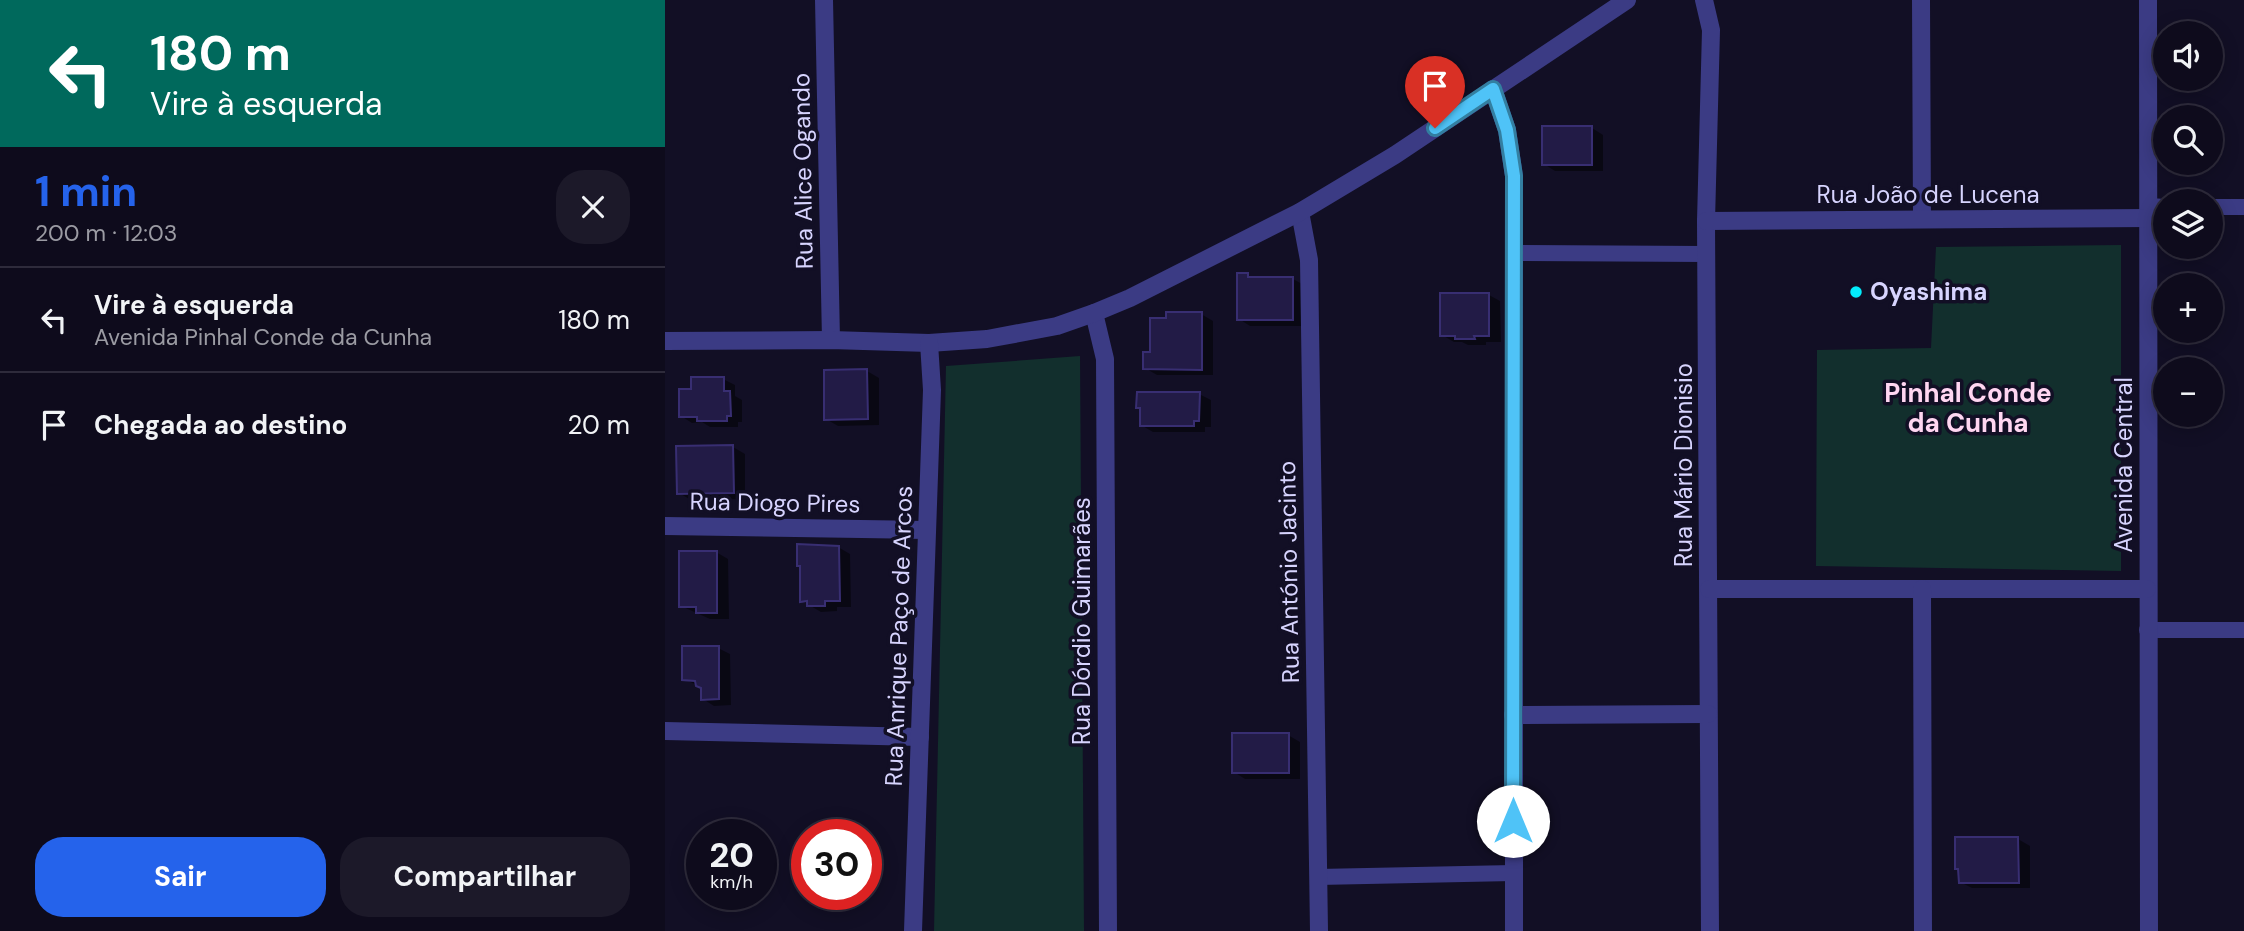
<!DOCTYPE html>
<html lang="pt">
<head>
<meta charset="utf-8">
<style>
	:root { --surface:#0e0b1c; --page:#1c1929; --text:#f1f3f6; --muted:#9b9ba3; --line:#2e2b3b; --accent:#2563eb }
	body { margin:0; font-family:"DM Sans",sans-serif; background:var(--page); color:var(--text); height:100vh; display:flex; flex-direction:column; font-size:26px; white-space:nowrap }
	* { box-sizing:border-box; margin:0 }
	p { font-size:23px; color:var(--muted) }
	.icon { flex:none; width:38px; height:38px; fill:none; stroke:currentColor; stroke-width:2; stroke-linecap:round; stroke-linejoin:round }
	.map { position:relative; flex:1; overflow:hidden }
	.panel { display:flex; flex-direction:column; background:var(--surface); width:665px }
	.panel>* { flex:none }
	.top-card { background:#00695c; color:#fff; overflow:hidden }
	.controls { position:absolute; left:1488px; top:21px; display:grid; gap:14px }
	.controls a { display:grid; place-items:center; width:70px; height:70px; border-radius:50%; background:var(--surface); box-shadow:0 4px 18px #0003,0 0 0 2px var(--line); font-size:35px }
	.speed { position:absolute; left:21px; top:819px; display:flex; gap:14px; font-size:35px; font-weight:700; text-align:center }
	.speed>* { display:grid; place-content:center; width:91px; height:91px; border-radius:50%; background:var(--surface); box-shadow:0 4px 18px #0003,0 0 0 2px var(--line); line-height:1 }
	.speed small { font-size:18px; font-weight:400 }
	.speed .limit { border:10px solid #d22; background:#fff; color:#111 }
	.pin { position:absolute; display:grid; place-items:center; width:60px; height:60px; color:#fff; margin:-72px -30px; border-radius:50% 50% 50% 0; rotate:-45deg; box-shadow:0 0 7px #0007 }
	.pin .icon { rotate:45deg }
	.me { position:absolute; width:77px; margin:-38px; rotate:0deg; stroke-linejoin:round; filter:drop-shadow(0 0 5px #0008) }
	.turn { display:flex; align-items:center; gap:24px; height:147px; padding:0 35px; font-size:32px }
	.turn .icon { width:91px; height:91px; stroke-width:2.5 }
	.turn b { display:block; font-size:49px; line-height:60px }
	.round { display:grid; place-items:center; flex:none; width:74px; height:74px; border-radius:28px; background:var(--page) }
	.overview { display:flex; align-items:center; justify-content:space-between; height:119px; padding:0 35px }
	h1 { font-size:42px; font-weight:700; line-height:52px; color:var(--accent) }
	.cta { display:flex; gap:14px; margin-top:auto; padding:14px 35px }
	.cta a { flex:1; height:80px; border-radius:28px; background:var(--accent); color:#fff; font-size:28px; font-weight:700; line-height:80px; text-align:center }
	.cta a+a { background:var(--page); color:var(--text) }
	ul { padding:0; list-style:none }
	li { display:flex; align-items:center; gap:21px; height:105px; padding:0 35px; border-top:2px solid var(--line) }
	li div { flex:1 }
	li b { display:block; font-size:26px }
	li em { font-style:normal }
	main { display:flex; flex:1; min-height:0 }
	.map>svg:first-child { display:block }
	.green { fill:#122f2d }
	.shadow { fill:#0007 }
	.building { fill:#221b46; stroke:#382e72; stroke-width:2 }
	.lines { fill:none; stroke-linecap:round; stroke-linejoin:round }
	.service { stroke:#3b3b84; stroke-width:16 }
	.minor { stroke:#3b3b84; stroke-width:18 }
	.route-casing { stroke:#337fa1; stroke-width:18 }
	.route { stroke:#4fc3f7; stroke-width:12 }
	.poi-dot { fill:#03ecfb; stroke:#120f25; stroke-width:2.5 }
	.labels { text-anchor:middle; stroke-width:7; stroke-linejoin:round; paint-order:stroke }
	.street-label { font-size:24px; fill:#d7d4fe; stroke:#120f25 }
	.poi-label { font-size:24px; font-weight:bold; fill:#d7d4fe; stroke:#120f25; text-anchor:start }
	.neighbourhood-label { font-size:26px; font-weight:bold; fill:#ffd6f1; stroke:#120f25 }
</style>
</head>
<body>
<main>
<section class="panel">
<div class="top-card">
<div class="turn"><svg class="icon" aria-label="left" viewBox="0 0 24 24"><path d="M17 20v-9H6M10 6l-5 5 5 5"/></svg><div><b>180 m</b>Vire à esquerda</div></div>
</div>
<div class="overview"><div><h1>1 min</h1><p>200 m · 12:03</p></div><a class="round"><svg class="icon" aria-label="close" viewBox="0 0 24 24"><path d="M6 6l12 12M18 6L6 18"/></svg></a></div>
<ul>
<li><svg class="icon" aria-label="left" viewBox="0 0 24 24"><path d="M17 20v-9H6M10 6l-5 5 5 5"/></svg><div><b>Vire à esquerda</b><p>Avenida Pinhal Conde da Cunha</p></div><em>180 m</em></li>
<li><svg class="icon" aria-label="arrive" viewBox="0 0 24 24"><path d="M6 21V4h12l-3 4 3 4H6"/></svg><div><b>Chegada ao destino</b></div><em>20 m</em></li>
</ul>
<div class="cta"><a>Sair</a><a>Compartilhar</a></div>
</section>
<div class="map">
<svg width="1579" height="931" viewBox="0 0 1579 931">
	<rect width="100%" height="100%" fill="#120f25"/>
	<g class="green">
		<polygon points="1456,245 1456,571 1151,566 1152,350 1266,348 1271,247"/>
		<polygon points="415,356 419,931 269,931 281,366"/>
	</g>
	<g class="shadow">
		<polygon points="927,128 938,135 938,171 890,171 879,164"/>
		<polygon points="583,275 589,278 628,279 639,285 639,326 585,326 574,319"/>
		<polygon points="824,295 835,301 836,342 821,342 821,345 803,345 797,342 789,342 777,335"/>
		<polygon points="536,314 548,321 548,375 492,375 480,368 503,320"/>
		<polygon points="202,371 214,378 214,425 173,426 161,419"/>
		<polygon points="58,379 70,385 70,396 77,400 77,422 73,422 73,427 45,427 37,422 27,423 16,416 28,391"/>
		<polygon points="534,394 546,400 546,427 540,427 540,432 488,432 476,425 476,409 473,407"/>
		<polygon points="68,447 80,454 80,499 26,500 14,493"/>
		<polygon points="173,547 185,554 186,607 172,607 172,611 156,612 137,601 137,567"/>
		<polygon points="51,552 63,559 64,619 45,619 16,606"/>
		<polygon points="53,648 65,654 66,705 49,706 38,699 38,688 19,679"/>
		<polygon points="623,735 635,742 635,779 580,779 569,772"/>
		<polygon points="1353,839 1365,846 1365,888 1307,888 1295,882 1295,871 1292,868"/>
	</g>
	<g class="building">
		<rect x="877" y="126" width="50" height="39"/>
		<polygon points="572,273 583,273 583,277 628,277 628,320 572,320"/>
		<polygon points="775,293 824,293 824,336 809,336 810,339 790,339 790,336 775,336"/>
		<polygon points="501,312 537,312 537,370 478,369 478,352 485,352 485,318 501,318"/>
		<polygon points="202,369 203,419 159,420 159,370"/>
		<polygon points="26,377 59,377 59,391 65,391 66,416 62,416 62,421 32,421 32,417 14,417 14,389 26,389"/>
		<polygon points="472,392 535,392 534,421 529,421 529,426 475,426 475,408 471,408"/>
		<polygon points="68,445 69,493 12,494 11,446"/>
		<polygon points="132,544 174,546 175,601 160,601 160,606 142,606 142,601 135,602 135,566 132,566"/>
		<polygon points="14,551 52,551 52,613 31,613 31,607 14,607"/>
		<polygon points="17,646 54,646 54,699 36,700 36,688 31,686 30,681 17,680"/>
		<rect x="567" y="733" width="57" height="40"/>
		<polygon points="1290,837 1353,837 1354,883 1294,883 1293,869 1290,869"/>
	</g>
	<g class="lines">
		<g class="service">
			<polyline points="1484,206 1500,207"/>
			<polyline points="1545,207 1579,207"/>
			<polyline points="848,253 1041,254"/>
			<polyline points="1482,630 1579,630"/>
			<polyline points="653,877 848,873"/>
		</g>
		<g class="minor">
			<polyline points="159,0 166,340"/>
			<polyline points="1039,0 1046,30 1041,221 1045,931"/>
			<polyline points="1256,0 1257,219"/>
			<polyline points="1483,0 1484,931"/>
			<polyline points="828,89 842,130 849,176 849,931"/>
			<polyline points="635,212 644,260 654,931"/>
			<polyline points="1041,221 1485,218"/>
			<polyline points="429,313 440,359 443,931"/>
			<polyline points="0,341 166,340 264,343 322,339 392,326 429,313 465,298 635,212 730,155 962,0"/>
			<polyline points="0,526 262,530"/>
			<polyline points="1044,589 1482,589"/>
			<polyline points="1257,589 1258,931"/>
			<polyline points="848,715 1043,714"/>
			<polyline points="0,731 255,737"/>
			<polyline points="248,931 267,390 264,343"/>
		</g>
	</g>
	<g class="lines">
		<defs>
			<polyline id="route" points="770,128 828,89 842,130 849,176 848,821"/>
		</defs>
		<use href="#route" class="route-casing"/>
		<use href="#route" class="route"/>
	</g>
	<circle class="poi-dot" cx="1191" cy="292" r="7"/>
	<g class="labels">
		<g class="street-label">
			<text transform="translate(138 171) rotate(-91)" y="8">Rua Alice Ogando</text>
			<text x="1263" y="203">Rua João de Lucena</text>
			<text transform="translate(1019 465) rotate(-90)" y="8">Rua Mário Dionisio</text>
			<text transform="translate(1459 465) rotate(-90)" y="8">Avenida Central</text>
			<text transform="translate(110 503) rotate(1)" y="8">Rua Diogo Pires</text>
			<text transform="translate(624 572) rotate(-91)" y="8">Rua António Jacinto</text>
			<text transform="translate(417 621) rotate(-90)" y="8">Rua Dórdio Guimarães</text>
			<text transform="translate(234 636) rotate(-88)" y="8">Rua Anrique Paço de Arcos</text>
		</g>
		<g class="poi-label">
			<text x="1205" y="300">Oyashima</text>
		</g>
		<g class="neighbourhood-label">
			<text x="1303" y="402">Pinhal Conde<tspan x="1303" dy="30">da Cunha</tspan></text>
		</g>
	</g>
</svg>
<div class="controls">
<a><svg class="icon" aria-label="sound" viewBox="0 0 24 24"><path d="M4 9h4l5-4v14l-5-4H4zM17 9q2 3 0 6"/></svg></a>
<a><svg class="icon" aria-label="search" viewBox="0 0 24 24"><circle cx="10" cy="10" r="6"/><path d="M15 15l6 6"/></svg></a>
<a><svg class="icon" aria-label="layers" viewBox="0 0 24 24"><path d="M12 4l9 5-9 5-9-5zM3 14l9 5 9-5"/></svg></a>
<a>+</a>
<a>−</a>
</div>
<div class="speed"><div>20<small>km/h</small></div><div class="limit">30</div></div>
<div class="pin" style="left:770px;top:128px;background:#d93025"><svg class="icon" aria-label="arrive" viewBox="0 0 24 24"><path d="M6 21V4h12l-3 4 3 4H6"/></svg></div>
<svg class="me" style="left:848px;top:821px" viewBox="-20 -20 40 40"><circle r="19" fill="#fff"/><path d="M0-13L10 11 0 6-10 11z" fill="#4fc3f7"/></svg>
</div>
</main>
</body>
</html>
